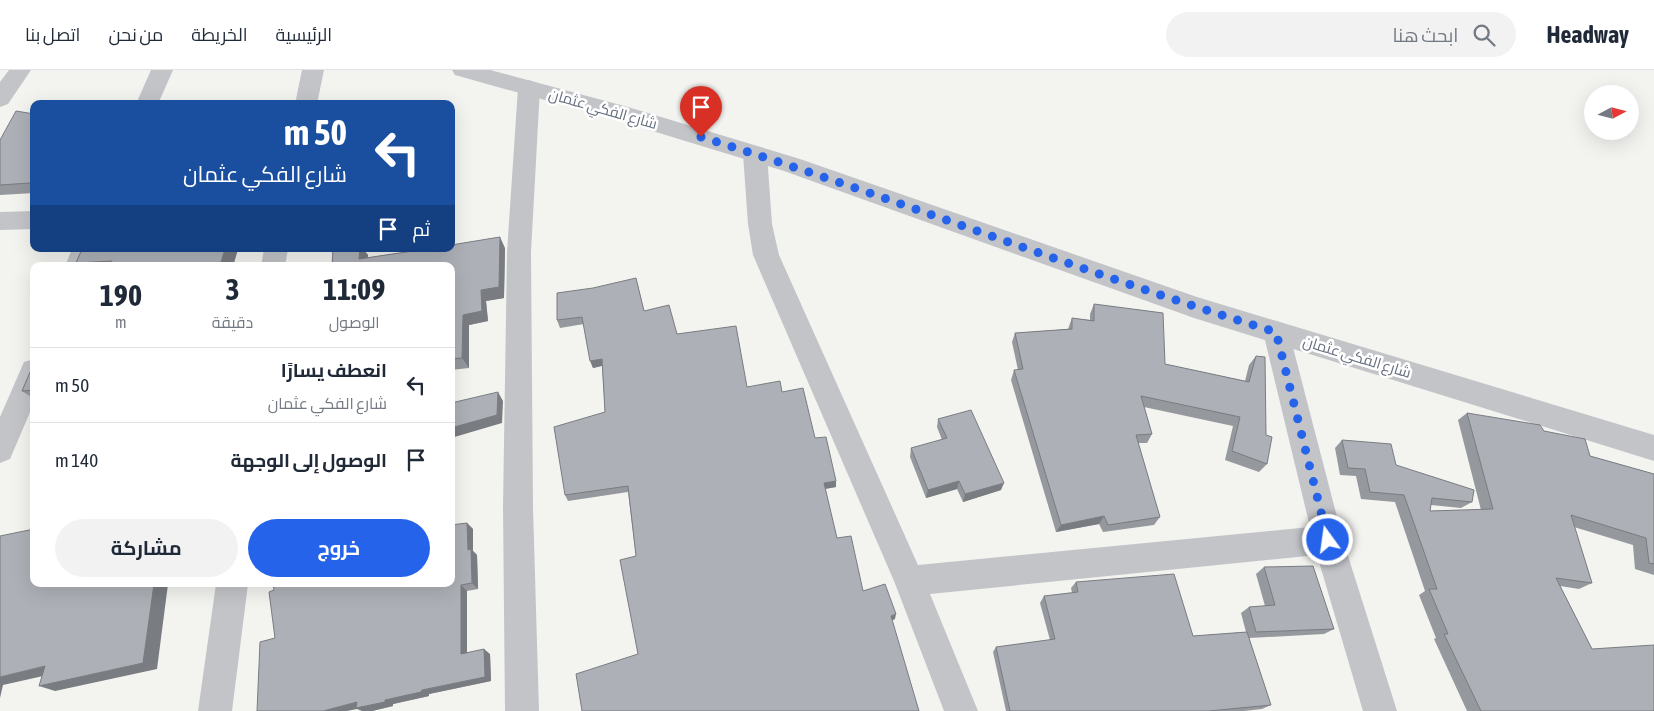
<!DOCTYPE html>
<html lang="ar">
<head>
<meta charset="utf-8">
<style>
	:root { --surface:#fff; --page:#f2f2f3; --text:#1f2937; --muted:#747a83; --line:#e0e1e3; --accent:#2563eb }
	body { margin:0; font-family:"Asap Condensed",Cairo,sans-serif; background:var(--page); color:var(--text); direction:rtl; height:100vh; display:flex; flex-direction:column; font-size:19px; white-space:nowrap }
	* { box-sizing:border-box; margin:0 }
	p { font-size:16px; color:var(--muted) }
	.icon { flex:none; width:28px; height:28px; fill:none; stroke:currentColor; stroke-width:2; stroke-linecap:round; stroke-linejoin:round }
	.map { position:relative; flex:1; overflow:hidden; direction:ltr }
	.details { position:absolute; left:30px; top:192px; width:425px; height:325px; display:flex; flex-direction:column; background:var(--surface); border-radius:10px; box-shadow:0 5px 20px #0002; direction:rtl }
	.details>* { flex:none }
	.guide { position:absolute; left:30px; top:30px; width:425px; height:152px; border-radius:10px; box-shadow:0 5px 20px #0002; direction:rtl; background:#1a4fa0; color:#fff; overflow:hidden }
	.needle { width:32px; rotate:83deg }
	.tools { position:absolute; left:1584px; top:15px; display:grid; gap:10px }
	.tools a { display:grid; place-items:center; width:55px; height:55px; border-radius:50%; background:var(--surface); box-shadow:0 5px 20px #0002; font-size:25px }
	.pin { position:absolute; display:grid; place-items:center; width:42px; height:42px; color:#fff; margin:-51px -21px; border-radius:50% 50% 50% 0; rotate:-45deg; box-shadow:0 0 5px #0007 }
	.pin .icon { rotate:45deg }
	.me { position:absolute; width:55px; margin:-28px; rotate:346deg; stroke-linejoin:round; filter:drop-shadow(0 0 4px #0008) }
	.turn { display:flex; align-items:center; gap:18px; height:105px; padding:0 25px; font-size:22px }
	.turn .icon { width:65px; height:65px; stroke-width:2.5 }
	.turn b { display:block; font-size:35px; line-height:42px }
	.then { display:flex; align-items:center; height:48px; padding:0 25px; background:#0003; gap:10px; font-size:19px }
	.eta { display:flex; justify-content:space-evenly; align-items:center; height:85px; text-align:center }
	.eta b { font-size:30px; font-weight:700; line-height:35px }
	.primary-button { display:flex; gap:10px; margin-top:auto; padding:10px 25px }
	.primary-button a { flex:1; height:58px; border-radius:30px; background:var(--accent); color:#fff; font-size:20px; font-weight:700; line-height:58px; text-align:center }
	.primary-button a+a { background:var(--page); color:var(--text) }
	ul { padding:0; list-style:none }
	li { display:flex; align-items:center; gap:15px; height:75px; padding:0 25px; border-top:1px solid var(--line) }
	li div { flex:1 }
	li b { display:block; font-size:19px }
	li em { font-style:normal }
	header { display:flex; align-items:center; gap:30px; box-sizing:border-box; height:70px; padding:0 25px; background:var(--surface); border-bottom:1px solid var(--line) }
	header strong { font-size:24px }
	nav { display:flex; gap:28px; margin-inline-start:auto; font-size:18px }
	.search { width:350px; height:45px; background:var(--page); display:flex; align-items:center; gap:12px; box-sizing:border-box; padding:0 18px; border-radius:28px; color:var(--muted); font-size:19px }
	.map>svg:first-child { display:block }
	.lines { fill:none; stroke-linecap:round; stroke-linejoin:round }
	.minor { fill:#c2c4c8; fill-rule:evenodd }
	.tertiary { fill:#c2c4c8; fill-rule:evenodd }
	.wall { fill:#95989d }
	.shaded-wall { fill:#797c80 }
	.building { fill:#adb1b7; stroke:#797c80 }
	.route { stroke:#2563eb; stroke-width:9; stroke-dasharray:0 16.2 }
	.labels { text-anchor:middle; stroke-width:5; stroke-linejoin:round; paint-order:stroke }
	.street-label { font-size:15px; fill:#656f7f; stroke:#fff }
</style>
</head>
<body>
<header>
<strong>Headway</strong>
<div class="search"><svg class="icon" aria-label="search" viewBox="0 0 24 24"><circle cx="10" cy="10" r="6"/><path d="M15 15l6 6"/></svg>ابحث هنا</div>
<nav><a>الرئيسية</a><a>الخريطة</a><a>من نحن</a><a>اتصل بنا</a></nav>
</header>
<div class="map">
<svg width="1654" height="641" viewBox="0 0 1654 641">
	<rect width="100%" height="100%" fill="#f3f4f0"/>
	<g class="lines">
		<g class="minor">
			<polygon points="9,0 31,0 8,34 0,37 0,12"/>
			<polygon points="302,0 324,0 317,34 295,34"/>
			<polygon points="529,10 537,13 540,18 531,182 533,437 539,641 505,641 503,437 507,182 518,18 521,13"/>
			<polygon points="755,76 763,78 767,84 772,154 779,185 918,495 1310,457 1263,262 1267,254 1276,251 1285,254 1289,262 1343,470 1397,641 1363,641 1317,485 930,524 978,641 944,641 894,511 753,185 748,154 743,84 747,78"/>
			<polygon points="34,141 34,159 0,160 0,142"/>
			<polygon points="264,179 288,179 285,196 261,196"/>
			<polygon points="216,514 248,514 232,641 198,641"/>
		</g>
		<g class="tertiary">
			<polygon points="151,0 173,0 158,34 136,34"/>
			<polygon points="452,0 490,0 628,37 800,89 1197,227 1654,365 1654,391 1194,248 784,101 623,52 455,5"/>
			<polygon points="72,179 96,179 89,196 65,196"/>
			<polygon points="34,289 34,333 10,389 0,393 0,347 24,292"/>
		</g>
	</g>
	<g class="wall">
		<polygon points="34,44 34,123 0,125 0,70"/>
		<polygon points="505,178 504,228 486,231 488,251 469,255 469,298 451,300 451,196 332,196 333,179 363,179 368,185 367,188"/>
		<polygon points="238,179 233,196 79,196 76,193"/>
		<polygon points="638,216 644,241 677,264 747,317 782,322 815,368 836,417 825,419 837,468 863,521 895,549 892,550 638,584 636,486 628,422 568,431 565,425 605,342 602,296 593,298 584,254 560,258 557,250"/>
		<polygon points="1094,234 1165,294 1245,311 1249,295 1256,286 1267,394 1259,402 1225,390 1233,356 1144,337 1152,364 1147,373 1138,373 1160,447 1154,455 1103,462 1099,454 1056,462 1011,310 1014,300 1018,300 1012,272 1015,263 1068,259 1072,248 1090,250 1090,244"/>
		<polygon points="34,293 34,329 22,321"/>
		<polygon points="1467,343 1544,361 1590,386 1654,404 1654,505 1635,499 1633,475 1574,457 1592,513 1579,519 1560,516 1592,579 1654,641 1467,641 1434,569 1436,568 1419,525 1425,521 1395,432 1361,429 1356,406 1340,405 1335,378 1342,370 1396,395 1472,432 1461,438 1431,435 1430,441 1481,440 1458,350"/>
		<polygon points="938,349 1001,420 963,432 957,419 926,428 910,387 911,378 942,370 937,357"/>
		<polygon points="467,453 473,459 473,481 477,485 478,519 467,521 467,582 490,584 491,611 429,624 429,626 393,634 393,636 372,641 362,641 275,568 274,520"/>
		<polygon points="1264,497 1334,559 1324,564 1249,568 1271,635 1262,639 1244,641 1006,641 993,582 996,577 1050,570 1040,533 1044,526 1072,523 1071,518 1076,512 1193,566 1246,562 1241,543 1249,537 1265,536 1256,504"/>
	</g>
	<g class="shaded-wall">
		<polygon points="34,108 34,117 30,113"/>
		<polygon points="500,167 505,178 504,228 486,231 488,251 469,255 469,298 462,288 463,245 481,220"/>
		<polygon points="225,179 238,179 233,196 220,196"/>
		<polygon points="360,179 363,179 368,185 367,196 359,189"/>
		<polygon points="602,289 605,295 593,298 590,291"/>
		<polygon points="498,322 503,331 502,353 451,368 451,358"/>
		<polygon points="836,411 836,417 824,419 824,413"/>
		<polygon points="959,411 957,419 926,428 928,420"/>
		<polygon points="1004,413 1001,420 963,432 965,424"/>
		<polygon points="1104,446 1099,454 1056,462 1061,455"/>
		<polygon points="467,453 473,459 473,481 477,485 478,519 472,513 468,480"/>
		<polygon points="154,514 168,514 157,599 55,621 39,616"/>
		<polygon points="461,515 467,521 467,589 461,584"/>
		<polygon points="896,544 895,549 890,551 891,546"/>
		<polygon points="484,579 490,584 491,611 429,624 429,626 393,634 393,636 372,641 362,641 357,639 347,641 323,641 357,632 385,630 422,620"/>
		<polygon points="45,596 61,602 3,615 0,628 0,607"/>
	</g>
	<g class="building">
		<polygon points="16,41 34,44 34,108 30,113 0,115 0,70"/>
		<polygon points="500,167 499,217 481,220 482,241 463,245 462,288 451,289 451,196 332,196 333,179 360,179 359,189 426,179 451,179 451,175"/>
		<polygon points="82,179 225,179 220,196 110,196 112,191 76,193"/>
		<polygon points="636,208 644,241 669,235 677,264 736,256 747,317 780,311 782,322 803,318 815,368 826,367 836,411 824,413 837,468 851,466 863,521 885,514 896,544 891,546 919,641 582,641 576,604 638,584 620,490 636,486 628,416 565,425 554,357 605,342 602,289 590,291 582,247 557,250 557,223 593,218"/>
		<polygon points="1094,234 1163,243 1165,294 1249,312 1256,286 1265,287 1266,365 1272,367 1267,394 1232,381 1240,347 1141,326 1152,364 1136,365 1160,447 1108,455 1104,446 1061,455 1014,300 1023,299 1015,263 1072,259 1072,248 1094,251"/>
		<polygon points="34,293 34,320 22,321"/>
		<polygon points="498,322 497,345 451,358 451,333"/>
		<polygon points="971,340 1004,413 965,424 959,411 928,420 911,378 947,368 938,349"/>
		<polygon points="1467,343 1540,355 1544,361 1585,369 1590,386 1654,404 1654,494 1649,493 1646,468 1571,445 1592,513 1556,508 1592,579 1654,575 1654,641 1481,641 1444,564 1448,564 1429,519 1437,519 1404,425 1370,422 1365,399 1348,398 1342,370 1391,374 1396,395 1474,420 1472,432 1432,428 1430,441 1493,439"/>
		<polygon points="467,453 468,480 471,479 472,513 461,515 461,584 484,579 485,607 422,620 421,622 385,630 385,632 356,638 357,632 323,641 257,641 260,572 275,568 269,522 274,520 273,514 451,514 451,455"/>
		<polygon points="34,459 34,514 154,514 143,593 39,616 45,596 0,607 0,466"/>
		<polygon points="1313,496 1334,559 1256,562 1249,537 1275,535 1264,497"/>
		<polygon points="1174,504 1193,566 1247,562 1271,635 1209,641 1010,641 996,577 1055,569 1044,526 1078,522 1076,512"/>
	</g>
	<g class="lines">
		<path class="route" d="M 701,67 C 894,127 1082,203 1276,262 L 1328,470"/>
	</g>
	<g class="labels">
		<g class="street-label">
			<text transform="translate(603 39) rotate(16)" y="5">شارع الفكي عثمان</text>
			<text transform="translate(1357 287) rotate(17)" y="5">شارع الفكي عثمان</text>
		</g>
	</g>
</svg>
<div class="tools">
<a><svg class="needle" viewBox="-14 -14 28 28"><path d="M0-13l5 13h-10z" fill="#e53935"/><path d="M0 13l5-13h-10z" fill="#747a83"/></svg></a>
</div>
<div class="pin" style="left:701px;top:67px;background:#d93025"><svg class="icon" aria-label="arrive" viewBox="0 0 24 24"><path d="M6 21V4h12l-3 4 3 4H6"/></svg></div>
<svg class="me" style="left:1328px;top:470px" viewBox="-20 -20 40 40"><circle r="17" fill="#2563eb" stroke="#fff" stroke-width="3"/><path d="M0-11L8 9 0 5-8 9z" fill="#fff"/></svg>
<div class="guide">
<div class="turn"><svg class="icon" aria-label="left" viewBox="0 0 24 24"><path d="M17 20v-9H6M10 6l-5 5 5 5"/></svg><div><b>50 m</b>شارع الفكي عثمان</div></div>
<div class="then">ثم<svg class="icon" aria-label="arrive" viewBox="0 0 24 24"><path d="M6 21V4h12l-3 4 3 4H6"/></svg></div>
</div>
<section class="details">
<div class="eta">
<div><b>11:09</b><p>الوصول</p></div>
<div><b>3</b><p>دقيقة</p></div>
<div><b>190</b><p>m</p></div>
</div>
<ul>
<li><svg class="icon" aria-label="left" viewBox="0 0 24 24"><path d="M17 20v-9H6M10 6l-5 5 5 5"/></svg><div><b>انعطف يسارًا</b><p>شارع الفكي عثمان</p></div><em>50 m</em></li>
<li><svg class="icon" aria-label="arrive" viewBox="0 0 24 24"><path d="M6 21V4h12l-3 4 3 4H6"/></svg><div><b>الوصول إلى الوجهة</b></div><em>140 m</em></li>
</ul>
<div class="primary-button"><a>خروج</a><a>مشاركة</a></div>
</section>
</div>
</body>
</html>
